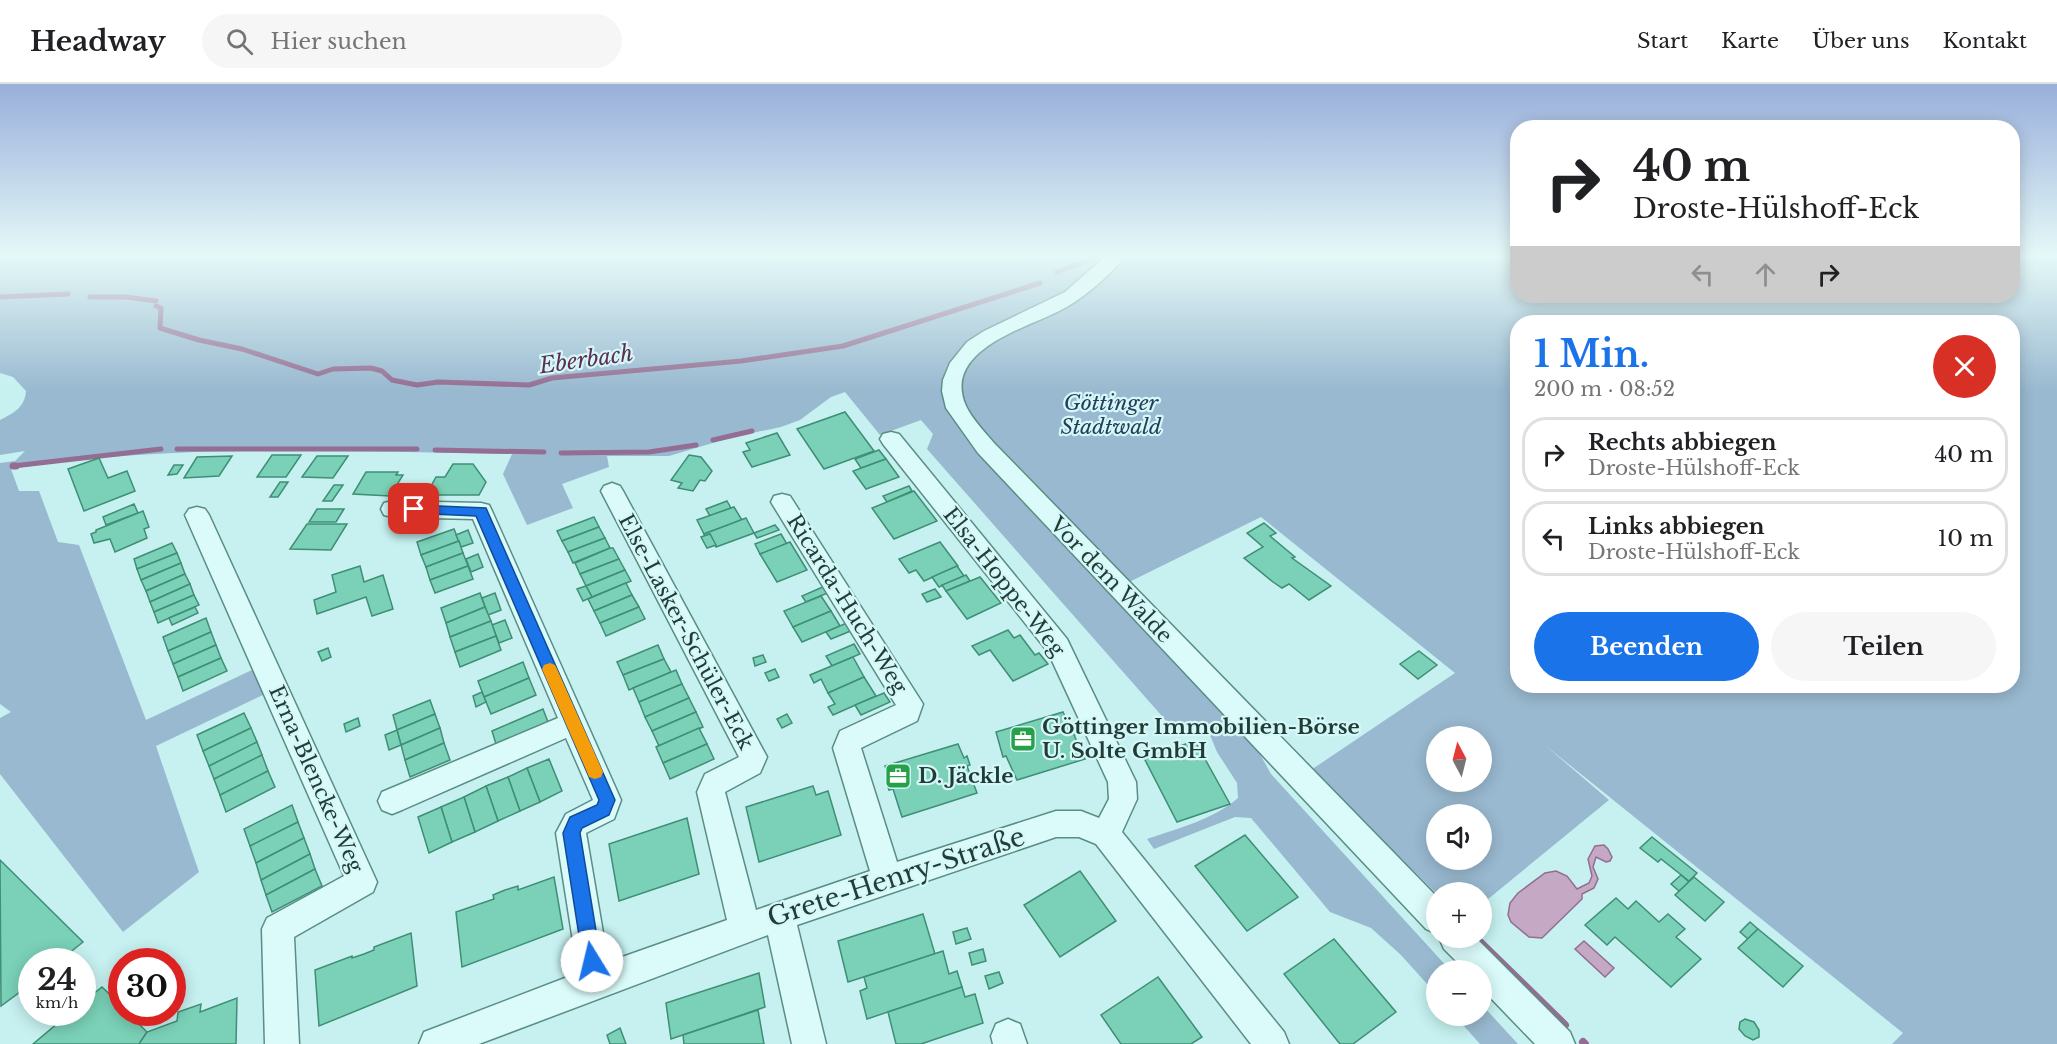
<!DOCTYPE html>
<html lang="de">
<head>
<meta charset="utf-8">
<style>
	:root { --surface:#fff; --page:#f6f6f6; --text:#202124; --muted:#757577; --line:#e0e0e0; --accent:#1a73e8 }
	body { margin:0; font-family:"Libre Baskerville",serif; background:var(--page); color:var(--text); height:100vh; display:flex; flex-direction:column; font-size:22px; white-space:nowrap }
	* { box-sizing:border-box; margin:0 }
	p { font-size:20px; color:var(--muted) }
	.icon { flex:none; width:33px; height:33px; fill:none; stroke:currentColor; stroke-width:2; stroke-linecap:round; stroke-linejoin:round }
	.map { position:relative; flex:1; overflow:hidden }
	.sheet { position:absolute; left:1510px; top:231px; width:510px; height:378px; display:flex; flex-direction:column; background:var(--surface); border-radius:24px; box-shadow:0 3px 15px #0003 }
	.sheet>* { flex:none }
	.banner { position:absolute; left:1510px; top:36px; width:510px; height:183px; border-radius:24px; box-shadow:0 3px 15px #0003; background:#fff; color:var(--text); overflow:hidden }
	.needle { width:39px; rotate:353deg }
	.fabs { position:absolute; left:1426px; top:642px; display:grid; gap:12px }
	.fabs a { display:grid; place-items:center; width:66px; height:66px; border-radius:50%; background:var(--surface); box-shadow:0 3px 15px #0003; font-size:30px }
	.speed { position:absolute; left:18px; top:864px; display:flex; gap:12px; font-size:30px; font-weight:700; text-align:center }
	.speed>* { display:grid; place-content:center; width:78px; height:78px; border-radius:50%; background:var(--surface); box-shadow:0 3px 15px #0003; line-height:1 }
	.speed small { font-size:15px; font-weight:400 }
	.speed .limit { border:9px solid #d22; background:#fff; color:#111 }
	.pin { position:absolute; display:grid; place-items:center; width:51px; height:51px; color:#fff; margin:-26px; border-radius:12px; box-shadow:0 3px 9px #0006 }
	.me { position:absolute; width:66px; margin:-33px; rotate:351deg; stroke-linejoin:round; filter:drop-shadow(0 0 4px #0008) }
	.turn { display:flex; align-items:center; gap:21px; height:126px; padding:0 24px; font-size:27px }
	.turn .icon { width:78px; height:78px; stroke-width:2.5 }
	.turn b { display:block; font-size:42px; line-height:51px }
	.lanes { display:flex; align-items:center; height:57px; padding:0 24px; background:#0003; justify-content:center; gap:30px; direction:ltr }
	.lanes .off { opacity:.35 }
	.round { display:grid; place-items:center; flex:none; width:63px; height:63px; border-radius:32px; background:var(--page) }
	.headline { display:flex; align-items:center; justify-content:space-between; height:102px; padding:0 24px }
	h1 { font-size:36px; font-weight:800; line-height:45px; color:var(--accent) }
	.action { display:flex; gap:12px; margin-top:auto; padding:12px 24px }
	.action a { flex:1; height:69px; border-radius:36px; background:var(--accent); color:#fff; font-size:24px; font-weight:800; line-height:69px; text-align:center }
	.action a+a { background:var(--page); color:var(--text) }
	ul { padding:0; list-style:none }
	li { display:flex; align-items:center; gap:18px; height:75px; margin:0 12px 9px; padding:0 12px; border:3px solid var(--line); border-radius:24px }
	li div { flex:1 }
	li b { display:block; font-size:22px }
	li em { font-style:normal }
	header { display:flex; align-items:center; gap:36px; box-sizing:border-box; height:84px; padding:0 30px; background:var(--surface); border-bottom:2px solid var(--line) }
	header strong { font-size:28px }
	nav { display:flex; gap:33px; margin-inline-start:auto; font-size:21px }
	.search { width:420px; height:54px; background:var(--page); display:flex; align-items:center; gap:15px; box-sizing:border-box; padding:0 21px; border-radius:33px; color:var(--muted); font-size:22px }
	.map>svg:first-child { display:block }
	.green { fill:#99b9d0; fill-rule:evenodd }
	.water { fill:#c4a8c4; stroke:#936d92; stroke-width:1.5 }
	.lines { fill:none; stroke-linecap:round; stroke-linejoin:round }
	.stream-far2 { stroke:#936d92; stroke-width:5 }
	.stream-far1 { stroke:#936d92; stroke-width:7 }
	.stream { stroke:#936d92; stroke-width:8 }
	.building { fill:#7ad1b7; stroke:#3f8e75; stroke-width:1.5 }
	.minor-casing { stroke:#5a8d84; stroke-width:3 }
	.minor { fill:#dafbfa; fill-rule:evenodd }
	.route { fill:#1a73e8; stroke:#114b97; stroke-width:1.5 }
	.slow { fill:#f59e0b }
	.labels { text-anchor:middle; stroke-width:4.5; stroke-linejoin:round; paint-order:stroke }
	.park-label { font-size:21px; font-style:italic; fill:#243d5a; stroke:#d6f7f8 }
	.street-label { font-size:21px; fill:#1f3d36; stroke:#d6f7f8 }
	.poi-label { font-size:21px; font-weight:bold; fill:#1f3d36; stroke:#d6f7f8; text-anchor:start }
	.water-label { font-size:22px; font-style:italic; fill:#5d2e52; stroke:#d6f7f8 }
	.near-street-label { font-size:26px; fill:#1f3d36; stroke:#d6f7f8 }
</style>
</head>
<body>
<header>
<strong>Headway</strong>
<div class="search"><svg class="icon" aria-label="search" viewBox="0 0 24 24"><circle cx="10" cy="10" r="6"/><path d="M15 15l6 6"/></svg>Hier suchen</div>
<nav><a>Start</a><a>Karte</a><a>Über uns</a><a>Kontakt</a></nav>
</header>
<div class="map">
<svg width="2057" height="960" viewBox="0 0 2057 960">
	<rect width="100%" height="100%" fill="#c6f1f0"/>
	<g class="green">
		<path d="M 0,173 L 1518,173 L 1518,212 L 2013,212 L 2013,173 L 2057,173 L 2057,960 L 1892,960 L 1903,949 L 1546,662 L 1609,716 L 1482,820 L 1482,808 L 1437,810 L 1311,686 L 1455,589 L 1261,433 L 1115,505 L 1251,654 L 1271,690 L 1450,886 L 1437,886 L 1437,911 L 1401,871 L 1371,844 L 1330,828 L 1251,734 L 1235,733 L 1154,765 L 1147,755 C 1179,744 1212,736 1238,714 L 1237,699 L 1217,668 L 1205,639 L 1168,639 L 927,365 L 933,350 L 921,336 L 880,351 L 845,308 L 831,313 L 800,336 L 781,343 L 733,353 L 669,372 L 607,372 L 609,383 L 562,400 L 573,424 L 527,441 L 503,390 L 512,370 C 345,368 177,358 11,385 L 19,407 L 39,407 L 58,458 L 79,461 L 146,636 L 254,585 L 267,609 L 156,662 L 199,788 L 123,848 L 0,690 L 0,634 L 11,628 L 0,620 L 0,379 L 15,377 L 25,367 L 0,371 L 0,336 C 14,329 25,323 26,307 L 13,293 L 0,289 ZM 1518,238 L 2013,238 L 2013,602 L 1518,602 ZM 1437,652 L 1482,652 L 1482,698 L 1437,698 ZM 1437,730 L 1482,730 L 1482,776 L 1437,776 Z"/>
		<polygon points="1482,921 1518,960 1480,960 1455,932 1482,932"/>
	</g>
	<g class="water">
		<polygon points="1604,761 1608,765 1612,773 1610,777 1606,778 1596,773 1593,783 1598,795 1594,804 1582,810 1582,815 1542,854 1529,853 1511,838 1508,831 1510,819 1518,809 1545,789 1556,787 1567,792 1577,805 1589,799 1592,792 1588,775 1595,762"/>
		<polygon points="1584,857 1614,884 1605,893 1575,865"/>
	</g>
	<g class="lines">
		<g class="stream-far2">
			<polyline points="1057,188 1096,173"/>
			<polyline points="0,213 68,210"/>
			<polyline points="90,213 126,213 156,217"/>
			<polyline points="156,222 161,224 160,244 199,256 242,265 318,290 333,285 371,284 382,287 392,296 417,301 438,298 529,301 552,294 741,277 843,262 1040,199"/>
			<polyline points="713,356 752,347"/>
			<polyline points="177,365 417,365"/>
			<polyline points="435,366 544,368"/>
			<polyline points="561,369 649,368 696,361"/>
			<polyline points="13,382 161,365"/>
		</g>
		<polyline class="stream-far1" points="13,382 16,382"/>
		<g class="stream">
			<polyline points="1476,854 1565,941"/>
			<polyline points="1583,958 1585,960"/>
		</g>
	</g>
	<g class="building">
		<polygon points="845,328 874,367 824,385 797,345"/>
		<polygon points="777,349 790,371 752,383 743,368 750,366 746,359"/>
		<polygon points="879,366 886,375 861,384 855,375"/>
		<polygon points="272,371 301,371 286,393 257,393"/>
		<polygon points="689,371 701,373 712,387 705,397 700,396 693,407 678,404 682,399 671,396"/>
		<polygon points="232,372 219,392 184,394 197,373"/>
		<polygon points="317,372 348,372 333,394 302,393"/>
		<polygon points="99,374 108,394 127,387 135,407 84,427 68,385"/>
		<polygon points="886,375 899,393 866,405 853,387"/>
		<polygon points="453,380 473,380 486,398 479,411 426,411 436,393 445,393"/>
		<polygon points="174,381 183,381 177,390 168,391"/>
		<polygon points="366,388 398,388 396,391 403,391 390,412 353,410"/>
		<polygon points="280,398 288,398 278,413 270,413"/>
		<polygon points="334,401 343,401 332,417 323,417"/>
		<polygon points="909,402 912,407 887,418 883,412"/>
		<polygon points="914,407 937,437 894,455 872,424"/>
		<polygon points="727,417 731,424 710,432 706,425"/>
		<polygon points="134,420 138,429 106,441 103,433"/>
		<polygon points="734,423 742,436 704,450 697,436"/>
		<polygon points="317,425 344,425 336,438 309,438"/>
		<polygon points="143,427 149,443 144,445 147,454 115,468 110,455 94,459 91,450 96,448 96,446"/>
		<polygon points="594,433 599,443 562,457 557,447"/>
		<polygon points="746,434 754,449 716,463 710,450 705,452 704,450"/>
		<polygon points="1264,439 1276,449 1270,452 1295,473 1292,474 1331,502 1309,516 1289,500 1282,504 1273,498 1244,474 1263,463 1247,449"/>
		<polygon points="307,440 347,440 331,466 290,465"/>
		<polygon points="775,441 779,446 757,454 754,449"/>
		<polygon points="599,443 605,454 568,468 562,457"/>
		<polygon points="454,445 459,457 421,471 417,458"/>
		<polygon points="468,446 473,459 461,463 456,451"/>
		<polygon points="710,450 716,461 707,464 701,453"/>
		<polygon points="781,450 787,460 760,470 755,460"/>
		<polygon points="605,454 610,464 573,479 568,468"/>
		<polygon points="459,457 463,469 426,483 421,471"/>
		<polygon points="790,458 807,486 777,498 760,470"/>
		<polygon points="940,458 958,482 924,497 916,486 909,489 899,475"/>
		<polygon points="172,459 177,469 137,485 134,475"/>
		<polygon points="610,464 613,464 619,475 580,490 575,479"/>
		<polygon points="177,469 181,479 141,496 137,485"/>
		<polygon points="463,469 468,482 430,496 426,483"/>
		<polygon points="478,470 483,483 471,488 466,475"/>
		<polygon points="619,475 625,486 586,502 580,490"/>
		<polygon points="181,479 185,490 146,507 141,496"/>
		<polygon points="360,482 364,498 383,491 393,525 372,532 366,513 317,530 314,516 336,508 332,491"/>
		<polygon points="468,482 473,495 435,509 430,496"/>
		<polygon points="957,482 964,492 939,503 932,493"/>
		<polygon points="625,486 631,497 592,513 586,502"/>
		<polygon points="185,490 190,500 150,518 146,507"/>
		<polygon points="966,491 970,497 946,507 942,501"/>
		<polygon points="980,493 1001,519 967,535 946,507"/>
		<polygon points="626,499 632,511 594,527 588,515"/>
		<polygon points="190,500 194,511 154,528 150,518"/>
		<polygon points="586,502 592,513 583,517 577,505"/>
		<polygon points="825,502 830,508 806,518 802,512"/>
		<polygon points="935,505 941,513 927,518 922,510"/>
		<polygon points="480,509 485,523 446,539 441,524"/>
		<polygon points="495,509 501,526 488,531 482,514"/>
		<polygon points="194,511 199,521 158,539 154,528"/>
		<polygon points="632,511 639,523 600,539 594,527"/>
		<polygon points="821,512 831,527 793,543 784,527"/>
		<polygon points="195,523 198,529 172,541 169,534"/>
		<polygon points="485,523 491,537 450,553 446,539"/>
		<polygon points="639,523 645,535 606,552 600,539"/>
		<polygon points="831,527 840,542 802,558 793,543"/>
		<polygon points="206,534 211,548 168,567 163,553"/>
		<polygon points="505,536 512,554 499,559 492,541"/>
		<polygon points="491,537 496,552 455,568 450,553"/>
		<polygon points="849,538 853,546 831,555 826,548"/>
		<polygon points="1008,546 1014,554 1020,551 1035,571 1039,569 1048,580 1013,597 990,566 979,571 972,562"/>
		<polygon points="211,548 216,561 173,580 168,567"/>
		<polygon points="496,552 501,566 460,583 455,568"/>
		<polygon points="854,560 860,570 832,582 826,572"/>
		<polygon points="216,561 221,574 178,593 173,580"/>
		<polygon points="658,561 664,575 623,591 617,578"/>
		<polygon points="328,564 331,573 322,577 318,568"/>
		<polygon points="1419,567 1437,581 1418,595 1400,580"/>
		<polygon points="763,571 766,578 755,582 753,574"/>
		<polygon points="853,573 864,593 828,609 821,595 814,599 810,591"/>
		<polygon points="221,574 227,587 183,607 178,593"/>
		<polygon points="664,575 671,588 629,606 623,591"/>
		<polygon points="523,578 529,594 484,613 478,597"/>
		<polygon points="775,585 779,593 769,597 765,589"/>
		<polygon points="676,586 682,600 639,618 633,604"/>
		<polygon points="864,593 876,612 833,631 828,623 835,620 828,609"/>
		<polygon points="529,594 536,611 491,630 484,613"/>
		<polygon points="682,600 689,614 645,633 639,618"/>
		<polygon points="482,608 486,618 476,623 473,612"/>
		<polygon points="884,609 890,618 861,631 855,621"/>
		<polygon points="689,614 696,628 652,647 645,633"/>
		<polygon points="430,616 435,630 397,646 393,631"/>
		<polygon points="543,625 548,638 496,660 492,647"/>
		<polygon points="696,628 703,643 659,662 652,647"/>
		<polygon points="1063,628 1070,643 1073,642 1077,650 1074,651 1085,675 1017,696 1006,672 1003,673 996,648"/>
		<polygon points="244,629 251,644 203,667 197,651"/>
		<polygon points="435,630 440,644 401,661 397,646"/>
		<polygon points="787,630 792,639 782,644 777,635"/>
		<polygon points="358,634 360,642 346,648 344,640"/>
		<polygon points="251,644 257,658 209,682 203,667"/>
		<polygon points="440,644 444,659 405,676 401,661"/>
		<polygon points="699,644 707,660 663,679 656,663"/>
		<polygon points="397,646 401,661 389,666 385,651"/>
		<polygon points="1195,657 1230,720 1177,738 1144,674"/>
		<polygon points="257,658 262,671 214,695 209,682"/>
		<polygon points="444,659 450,676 410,693 405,676"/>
		<polygon points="707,660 714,675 670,695 663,679"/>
		<polygon points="958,660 964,674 967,672 970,681 967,682 977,709 902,733 893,705 889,706 886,697 890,696 885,682"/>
		<polygon points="262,671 268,687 220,711 214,695"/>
		<polygon points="549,675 562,707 540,718 527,684"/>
		<polygon points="527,684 540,718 520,727 508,693"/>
		<polygon points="268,687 275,703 226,728 220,711"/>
		<polygon points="508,693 520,727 498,737 486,702"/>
		<polygon points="486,702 498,737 475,748 464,713"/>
		<polygon points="813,702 816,711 828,707 841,751 759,778 746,723"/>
		<polygon points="464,713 475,748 452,758 441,723"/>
		<polygon points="292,721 298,738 250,762 244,745"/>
		<polygon points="441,723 452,758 429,769 418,733"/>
		<polygon points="687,734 699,790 619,817 609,760"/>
		<polygon points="298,738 304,754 256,779 250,762"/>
		<polygon points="1245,751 1298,813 1247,847 1195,782"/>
		<polygon points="1652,753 1697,789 1689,797 1661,775 1658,778 1640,764"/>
		<polygon points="304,754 310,770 261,796 256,779"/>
		<polygon points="310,770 315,785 266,811 261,796"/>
		<polygon points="0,776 83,858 58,878 32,878 32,899 1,922"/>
		<polygon points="315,785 322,802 272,828 266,811"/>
		<polygon points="1080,787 1116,837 1060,873 1024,821"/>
		<polygon points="1681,791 1689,798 1679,807 1671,800"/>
		<polygon points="554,793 563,845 462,883 456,828 494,815 493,811 505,806 518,802 518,806"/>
		<polygon points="1694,793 1724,818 1705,837 1675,811"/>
		<polygon points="1616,814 1628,825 1636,817 1659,838 1668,830 1685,845 1676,853 1701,875 1671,903 1615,853 1607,861 1585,841"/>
		<polygon points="923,830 935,870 848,898 838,857"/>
		<polygon points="1750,838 1758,845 1748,855 1740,848"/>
		<polygon points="967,844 971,855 956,860 953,848"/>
		<polygon points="1758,845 1803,882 1783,903 1738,864"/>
		<polygon points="411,849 417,902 319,942 315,886 352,872 352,874 364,870 374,866 374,863"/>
		<polygon points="1334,855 1396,928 1353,960 1340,960 1284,890"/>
		<polygon points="983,865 986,877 972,881 969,869"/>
		<polygon points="943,867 949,890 957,887 962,903 867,935 860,907 867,904 864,893"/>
		<polygon points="999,888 1003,899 989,905 985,892"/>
		<polygon points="759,889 765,923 671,955 666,919"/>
		<polygon points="1158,893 1202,953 1191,960 1121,960 1101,931"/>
		<polygon points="102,903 120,920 122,919 122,928 138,928 132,933 147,948 139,960 33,960 71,928 82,928 82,919"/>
		<polygon points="962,903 965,913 975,910 983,939 921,960 896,960 888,928"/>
		<polygon points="237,914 236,960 139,960 147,948 177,937 178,928 201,920 200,928"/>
		<polygon points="758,926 764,960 684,960 683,951"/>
		<polygon points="1745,935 1754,938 1759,946 1759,953 1753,956 1745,952 1739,945 1740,938"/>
		<polygon points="620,944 626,960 610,960 607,951"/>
	</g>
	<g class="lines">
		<defs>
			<g id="minor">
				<path d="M 1105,173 L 1124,173 C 1111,191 1081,216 1061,226 C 1027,244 941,266 966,322 C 972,335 985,348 994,359 L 1437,813 L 1437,850 L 1426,845 L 978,369 L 946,324 L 942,307 L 943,296 L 950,279 L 967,258 L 984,247 L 1065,208 Z"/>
				<polygon points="891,348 899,350 1067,555 1136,698 1137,715 1122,748 1284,948 1289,960 1251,960 1096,760 1079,753 1056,753 797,841 826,960 792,960 768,851 479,960 419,960 424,948 578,889 556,749 566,730 593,716 566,654 402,726 392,730 382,726 378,717 382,708 558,634 473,435 392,433 384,431 381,425 384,419 392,417 481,419 489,421 492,427 621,716 614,735 586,749 608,878 727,836 697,708 705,690 739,673 601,407 604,402 612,399 620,402 623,407 767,673 760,689 725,708 756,826 870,787 833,664 840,647 896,621 771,418 774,412 782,410 790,412 923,620 917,637 861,664 897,778 1056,727 1081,727 1099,734 1109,715 1108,698 1048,568 883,360 880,355 883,350"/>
				<polygon points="197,423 205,425 209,431 377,798 373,808 294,853 299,960 265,960 262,845 267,834 344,792 185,431 189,425"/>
				<polygon points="1439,854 1476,854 1570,948 1575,960 1535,960 1482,905 1482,886 1465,886 1444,865"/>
				<polygon points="1008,935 1020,940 1027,960 993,960 991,952 996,940"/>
			</g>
		</defs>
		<use href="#minor" class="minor-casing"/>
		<use href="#minor" class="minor"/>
	</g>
	<linearGradient id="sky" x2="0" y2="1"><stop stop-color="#99afda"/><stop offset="0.56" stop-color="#e5f9f8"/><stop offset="1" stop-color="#e5f9f8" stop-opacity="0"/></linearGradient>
	<rect width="2057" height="307" fill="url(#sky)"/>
	<polygon class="route" points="414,421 486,424 615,716 609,731 582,744 580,749 601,877 598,883 592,886 585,883 583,877 563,749 570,733 597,721 599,716 476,432 410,429 408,425 410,422"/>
	<polygon class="slow" points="550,579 555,581 557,585 603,688 601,693 595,695 589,693 587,688 542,585 544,581"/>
	<defs>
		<symbol id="office-square" viewBox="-11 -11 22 22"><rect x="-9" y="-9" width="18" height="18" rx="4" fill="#27a04a" stroke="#d6f7f8"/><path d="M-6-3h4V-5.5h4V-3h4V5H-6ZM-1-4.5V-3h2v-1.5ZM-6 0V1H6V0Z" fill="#fff"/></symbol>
	</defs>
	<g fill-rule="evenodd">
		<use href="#office-square" x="1008" y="640" width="30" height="30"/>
		<use href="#office-square" x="883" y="677" width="30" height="30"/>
	</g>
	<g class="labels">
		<g class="park-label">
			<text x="1111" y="326">Göttinger<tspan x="1111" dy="24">Stadtwald</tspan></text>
		</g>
		<g class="street-label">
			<text transform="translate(1111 496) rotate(46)" y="7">Vor dem Walde</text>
			<text transform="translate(1004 498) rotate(52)" y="7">Elsa-Hoppe-Weg</text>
			<text transform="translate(847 520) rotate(58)" y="7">Ricarda-Huch-Weg</text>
			<text transform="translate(686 548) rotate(62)" y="7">Else-Lasker-Schüler-Eck</text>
			<text transform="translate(316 695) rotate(66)" y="7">Erna-Blencke-Weg</text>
		</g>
		<g class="poi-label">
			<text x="1042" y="650">Göttinger Immobilien-Börse<tspan x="1042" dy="24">U. Solte GmbH</tspan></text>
			<text x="918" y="699">D. Jäckle</text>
		</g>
		<g class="water-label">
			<text transform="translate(586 275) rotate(-8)" y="8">Eberbach</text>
		</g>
		<g class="near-street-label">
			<text transform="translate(896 793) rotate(-18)" y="9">Grete-Henry-Straße</text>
		</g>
	</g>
</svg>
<div class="fabs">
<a><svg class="needle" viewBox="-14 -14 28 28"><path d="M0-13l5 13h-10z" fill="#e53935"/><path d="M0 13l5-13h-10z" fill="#757577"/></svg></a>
<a><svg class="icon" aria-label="sound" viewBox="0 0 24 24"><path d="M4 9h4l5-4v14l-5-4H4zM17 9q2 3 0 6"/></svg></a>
<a>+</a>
<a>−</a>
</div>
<div class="speed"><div>24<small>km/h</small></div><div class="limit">30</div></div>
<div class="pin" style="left:414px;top:425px;background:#d93025"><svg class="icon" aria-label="arrive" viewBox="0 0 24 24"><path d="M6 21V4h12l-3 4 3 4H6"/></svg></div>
<svg class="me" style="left:592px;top:877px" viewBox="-20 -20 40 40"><circle r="19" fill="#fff"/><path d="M0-13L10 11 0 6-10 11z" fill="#1a73e8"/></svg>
<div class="banner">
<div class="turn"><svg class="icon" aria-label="right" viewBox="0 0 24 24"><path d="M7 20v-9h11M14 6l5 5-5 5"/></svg><div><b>40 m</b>Droste-Hülshoff-Eck</div></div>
<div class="lanes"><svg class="icon off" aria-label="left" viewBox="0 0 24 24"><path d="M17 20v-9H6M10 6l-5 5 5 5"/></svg><svg class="icon off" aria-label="ahead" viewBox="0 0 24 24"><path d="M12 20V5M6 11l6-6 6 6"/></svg><svg class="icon" aria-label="right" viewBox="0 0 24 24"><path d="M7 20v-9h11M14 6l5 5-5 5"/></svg></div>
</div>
<section class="sheet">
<div class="headline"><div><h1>1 Min.</h1><p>200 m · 08:52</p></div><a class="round" style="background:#d93025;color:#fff"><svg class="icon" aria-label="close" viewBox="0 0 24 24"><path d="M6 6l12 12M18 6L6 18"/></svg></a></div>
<ul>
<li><svg class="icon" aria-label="right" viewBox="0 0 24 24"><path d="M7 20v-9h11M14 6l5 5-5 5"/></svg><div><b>Rechts abbiegen</b><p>Droste-Hülshoff-Eck</p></div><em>40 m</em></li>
<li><svg class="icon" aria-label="left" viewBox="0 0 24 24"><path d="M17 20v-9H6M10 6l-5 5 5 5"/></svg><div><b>Links abbiegen</b><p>Droste-Hülshoff-Eck</p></div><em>10 m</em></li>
</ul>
<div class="action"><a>Beenden</a><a>Teilen</a></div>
</section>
</div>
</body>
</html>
